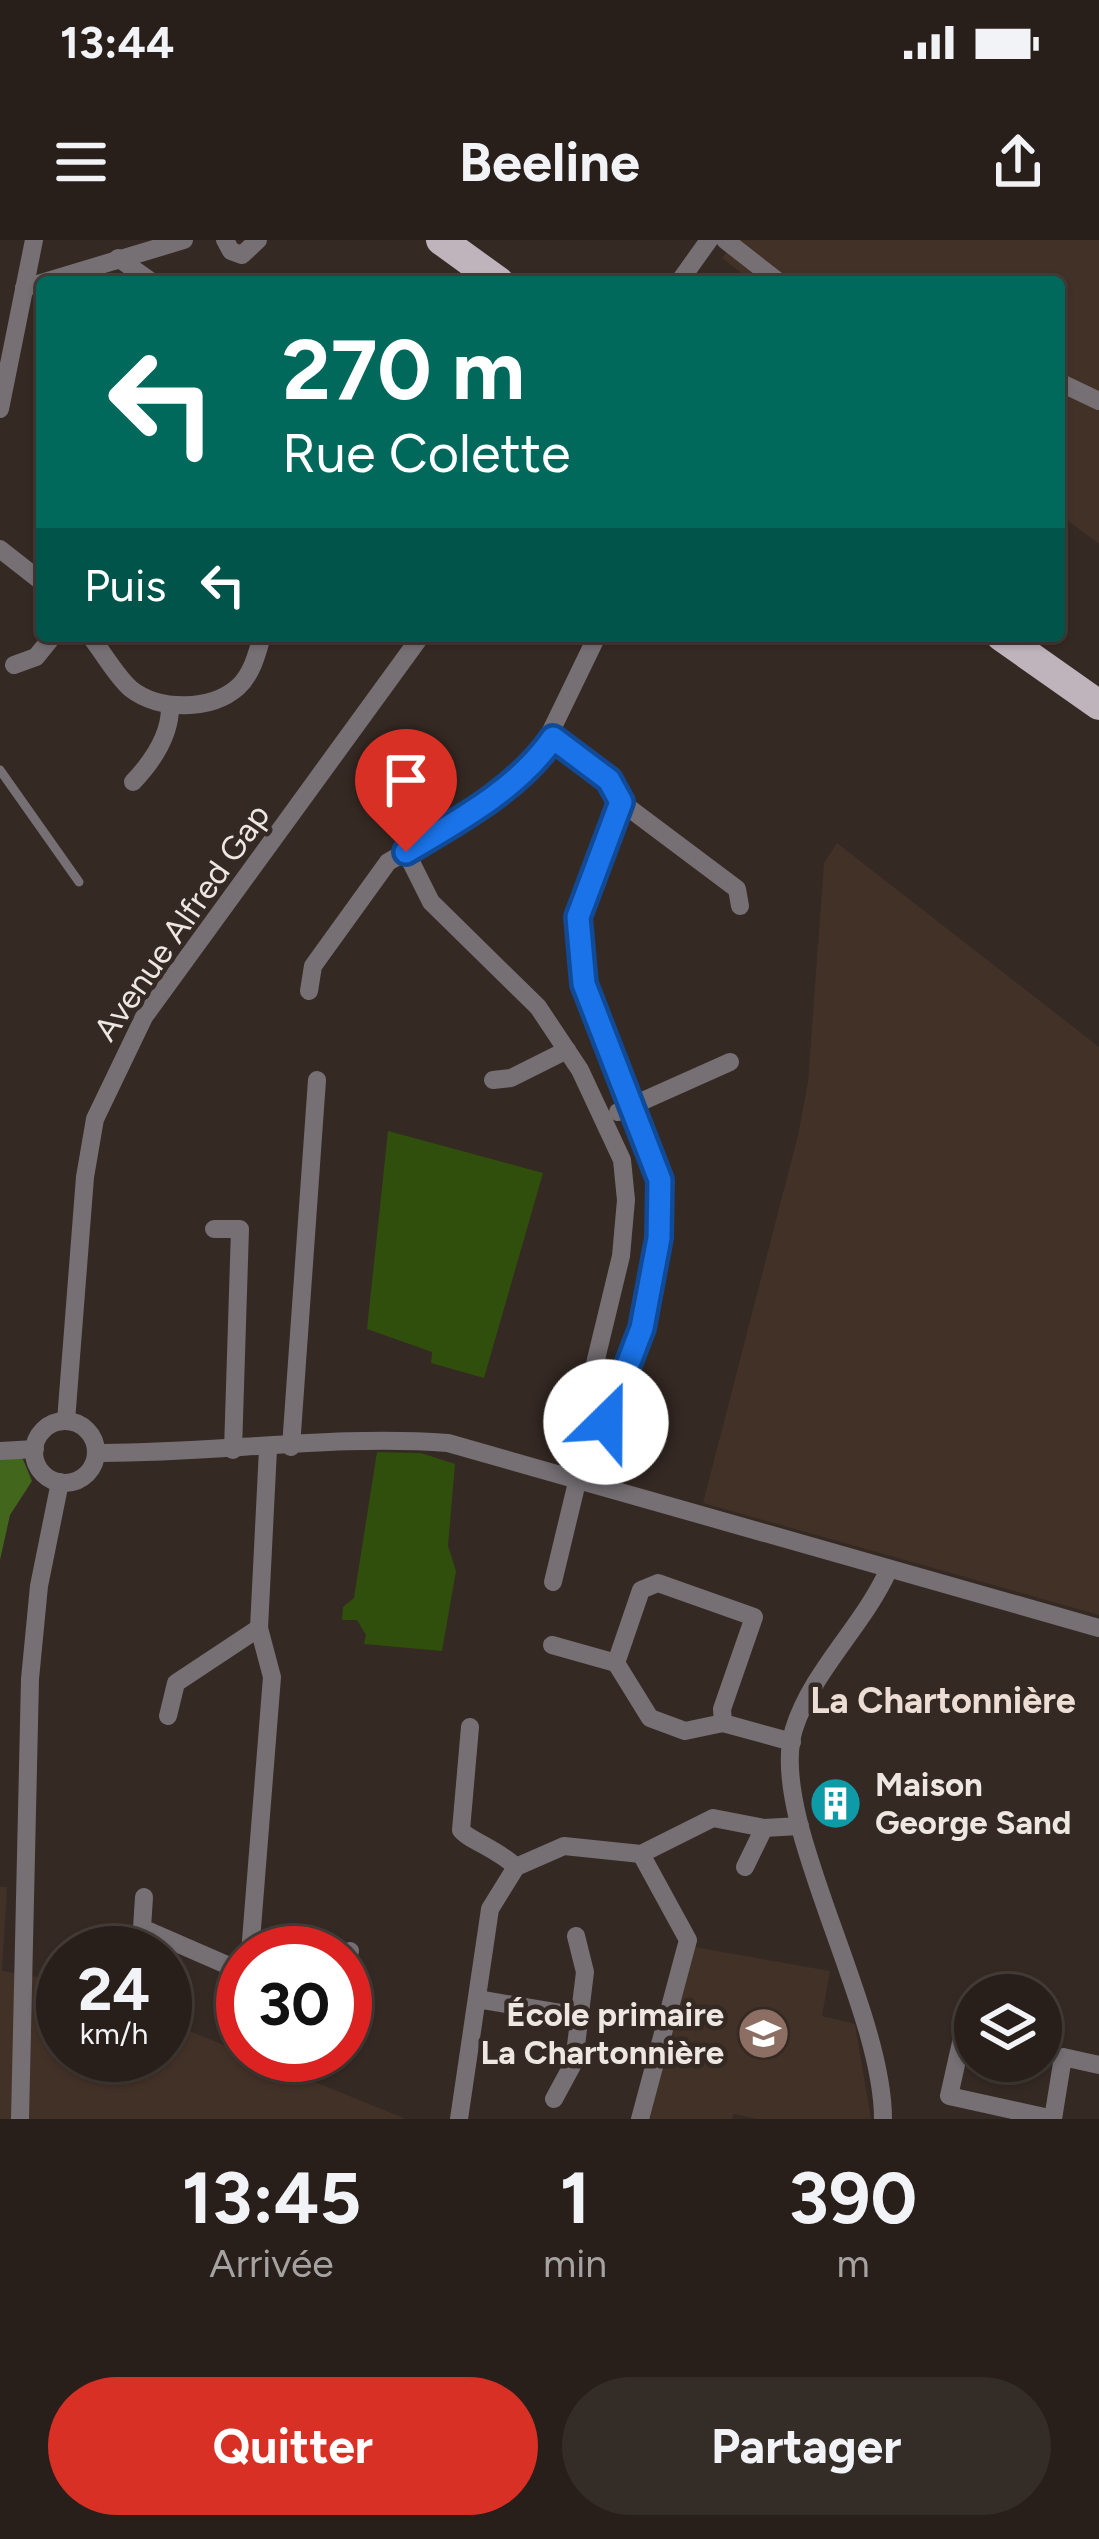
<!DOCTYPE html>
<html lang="fr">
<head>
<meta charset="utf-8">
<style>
	:root { --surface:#281f1a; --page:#342c27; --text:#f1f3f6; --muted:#a5a2a2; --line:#443d39; --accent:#d93025 }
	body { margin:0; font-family:Figtree,sans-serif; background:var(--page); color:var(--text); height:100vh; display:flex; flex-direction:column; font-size:45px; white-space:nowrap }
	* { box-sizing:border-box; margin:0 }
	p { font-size:39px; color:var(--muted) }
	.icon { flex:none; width:66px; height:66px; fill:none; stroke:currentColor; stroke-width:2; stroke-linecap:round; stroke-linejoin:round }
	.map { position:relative; height:1879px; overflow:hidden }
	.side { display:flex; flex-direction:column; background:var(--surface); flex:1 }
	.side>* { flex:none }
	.hud { position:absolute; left:36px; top:36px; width:1029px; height:366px; border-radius:12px; box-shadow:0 3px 9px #0004,0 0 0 3px var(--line); background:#00695c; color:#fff; overflow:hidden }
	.tools { position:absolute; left:954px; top:1734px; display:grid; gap:24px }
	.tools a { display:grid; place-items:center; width:108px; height:108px; border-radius:50%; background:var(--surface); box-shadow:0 3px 9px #0004,0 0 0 3px var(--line); font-size:60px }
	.speed { position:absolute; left:36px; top:1686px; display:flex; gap:24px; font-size:60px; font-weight:700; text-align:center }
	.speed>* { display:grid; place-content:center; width:156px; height:156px; border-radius:50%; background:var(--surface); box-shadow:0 3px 9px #0004,0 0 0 3px var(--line); line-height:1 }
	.speed small { font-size:30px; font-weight:400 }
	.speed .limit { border:18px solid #d22; background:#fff; color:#111 }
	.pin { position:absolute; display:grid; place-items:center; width:102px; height:102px; color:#fff; margin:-123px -51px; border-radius:50% 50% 50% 0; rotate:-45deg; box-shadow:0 0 12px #0007 }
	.pin .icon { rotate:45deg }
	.me { position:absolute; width:132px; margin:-66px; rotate:23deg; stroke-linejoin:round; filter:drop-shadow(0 0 9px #0008) }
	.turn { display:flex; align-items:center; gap:42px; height:252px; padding:0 48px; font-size:54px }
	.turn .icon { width:156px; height:156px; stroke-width:2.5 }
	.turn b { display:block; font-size:84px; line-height:102px }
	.then { display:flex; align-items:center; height:114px; padding:0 48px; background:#0003; gap:24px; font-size:45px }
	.eta { display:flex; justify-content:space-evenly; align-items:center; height:204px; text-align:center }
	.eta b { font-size:72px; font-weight:700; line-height:84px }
	.button { display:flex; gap:24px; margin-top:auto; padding:24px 48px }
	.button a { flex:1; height:138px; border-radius:72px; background:var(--accent); color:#fff; font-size:48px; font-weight:700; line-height:138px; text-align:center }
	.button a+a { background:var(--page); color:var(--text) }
	.status { display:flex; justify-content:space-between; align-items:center; height:84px; padding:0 60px; background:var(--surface); direction:ltr }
	.status svg { height:33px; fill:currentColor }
	header { display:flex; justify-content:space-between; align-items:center; height:156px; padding:0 48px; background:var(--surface); font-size:54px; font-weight:700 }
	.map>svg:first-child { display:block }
	.built { fill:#423127 }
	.green { fill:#304f0d }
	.forest { fill:#42671c }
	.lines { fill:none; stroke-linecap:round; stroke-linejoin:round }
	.lane { stroke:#767074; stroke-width:9 }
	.street { stroke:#767074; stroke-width:18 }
	.primary { stroke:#c0b4bc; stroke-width:30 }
	.route-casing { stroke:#114b97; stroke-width:30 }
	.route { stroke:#1a73e8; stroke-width:21 }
	.labels { text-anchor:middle; stroke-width:9; stroke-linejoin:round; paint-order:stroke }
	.street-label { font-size:33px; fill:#ede6e1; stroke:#352923 }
	.poi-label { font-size:33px; font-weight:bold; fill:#ede6e1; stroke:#352923; text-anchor:start }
	.neighbourhood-label { font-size:36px; font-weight:bold; fill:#edded5; stroke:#352923 }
</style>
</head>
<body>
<div class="status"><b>13:44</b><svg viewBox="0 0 49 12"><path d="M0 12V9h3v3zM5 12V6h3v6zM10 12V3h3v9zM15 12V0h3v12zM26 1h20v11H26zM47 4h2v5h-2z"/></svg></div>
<header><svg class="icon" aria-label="menu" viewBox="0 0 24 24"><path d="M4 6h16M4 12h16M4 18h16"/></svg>Beeline<svg class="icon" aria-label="share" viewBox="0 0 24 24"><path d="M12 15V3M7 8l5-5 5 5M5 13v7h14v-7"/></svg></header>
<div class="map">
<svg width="1099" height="1879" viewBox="0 0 1099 1879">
	<rect width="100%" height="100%" fill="#352923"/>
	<g class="built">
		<polygon points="735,0 1099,0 1099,304 1059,274 1059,42 753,42 722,18"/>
		<polygon points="837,603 1099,807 1099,1375 703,1263 798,895 808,842 824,623"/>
		<polygon points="0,1647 7,1647 2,1731 63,1741 63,1815 165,1815 165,1781 406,1879 0,1879"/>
		<polygon points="689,1706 830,1731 822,1776 855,1784 871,1879 757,1879 734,1874 732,1879 648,1879"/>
	</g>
	<g class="green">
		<polygon points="388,891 543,933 484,1138 431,1123 432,1112 367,1089"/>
		<polygon points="377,1212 421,1213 455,1224 448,1306 456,1331 442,1411 364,1404 366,1395 357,1380 342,1380 343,1367 354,1358"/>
	</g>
	<polygon class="forest" points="22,1217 32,1241 10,1275 0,1320 0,1219"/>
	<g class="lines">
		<polyline class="lane" points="0,530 79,642"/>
		<g class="street">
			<polyline points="225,0 231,11 242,15 258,0"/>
			<polyline points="725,0 779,42"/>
			<polyline points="118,18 152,42"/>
			<polyline points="679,42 709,0"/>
			<polyline points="24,48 184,0"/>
			<polyline points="1059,142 1099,161"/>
			<polyline points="0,169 34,0"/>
			<polyline points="0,309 42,342"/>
			<path d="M 90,396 C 103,412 116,436 131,449 C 159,471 211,471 238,447 C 252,434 257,414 262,396"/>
			<polyline points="14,425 36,417 53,396"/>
			<polyline points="553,498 609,540 621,562 578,677 584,744 660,940 659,998 642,1088 612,1178 574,1208"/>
			<path d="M 133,542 C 152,522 171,494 170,465"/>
			<polyline points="621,562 737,649 740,666"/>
			<polyline points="406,612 431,662 538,767 580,830 622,920 626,960 621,1016 568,1235"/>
			<polyline points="309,751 313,726 388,622 460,581 536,522 597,396"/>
			<polyline points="493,840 511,838 567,810"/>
			<polyline points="618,872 730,822"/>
			<polyline points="214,989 240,989 233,1210"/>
			<polyline points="66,1181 85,937 95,879 144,777 421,396"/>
			<circle cx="65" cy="1212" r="31"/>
			<polyline points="291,1207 317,840"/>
			<polyline points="0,1211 35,1209"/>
			<path d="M 96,1213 C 213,1214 332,1194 448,1203 L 1099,1388"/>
			<polyline points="553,1342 578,1238"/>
			<polyline points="552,1405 616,1423"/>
			<polyline points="168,1476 176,1443 259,1388"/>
			<polyline points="723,1483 722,1469 754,1377 658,1343 641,1350 616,1423 650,1478 685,1491 723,1483 792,1502"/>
			<path d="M 470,1487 L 461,1590 C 467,1599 499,1610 516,1627"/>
			<polyline points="745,1627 764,1588"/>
			<polyline points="144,1657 142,1688 243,1732"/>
			<polyline points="250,1713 272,1437 259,1388 268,1209"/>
			<polyline points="345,1717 350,1711"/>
			<polyline points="477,1759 578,1776"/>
			<polyline points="962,1798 949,1856 1049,1878"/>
			<polyline points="554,1859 574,1822 585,1732 576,1696"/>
			<polyline points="20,1879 30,1439 39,1346 60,1242"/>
			<polyline points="459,1879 490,1669 516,1627 564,1606 641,1614 713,1578 764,1588 800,1586"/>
			<polyline points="640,1879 688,1700 641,1614"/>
			<path d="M 883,1879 C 883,1765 766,1577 794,1489 C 812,1431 863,1386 888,1331"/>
			<polyline points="1053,1879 1063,1817 1099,1825"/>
		</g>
		<g class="primary">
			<polyline points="441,0 499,42"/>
			<polyline points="1001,396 1099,465"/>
		</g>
	</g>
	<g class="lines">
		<defs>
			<path id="route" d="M 406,612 C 458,581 518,549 553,498 L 609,540 L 621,562 L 578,677 L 584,744 L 660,940 L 659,998 L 642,1088 L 606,1182"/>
		</defs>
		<use href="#route" class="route-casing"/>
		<use href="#route" class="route"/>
	</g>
	<defs>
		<symbol id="building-disc" viewBox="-11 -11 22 22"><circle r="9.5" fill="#0f9aa8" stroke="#352923"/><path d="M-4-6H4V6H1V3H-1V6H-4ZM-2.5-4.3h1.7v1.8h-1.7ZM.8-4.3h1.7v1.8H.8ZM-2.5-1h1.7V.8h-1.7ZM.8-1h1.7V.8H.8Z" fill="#fff"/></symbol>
		<symbol id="school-disc" viewBox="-11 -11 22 22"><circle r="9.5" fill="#8d6e63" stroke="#352923"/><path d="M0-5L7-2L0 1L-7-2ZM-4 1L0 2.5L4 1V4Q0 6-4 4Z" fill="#fff"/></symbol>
	</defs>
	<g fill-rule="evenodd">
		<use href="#building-disc" x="806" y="1534" width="59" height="59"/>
		<use href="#school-disc" x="734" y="1764" width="59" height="59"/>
	</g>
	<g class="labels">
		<g class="street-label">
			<text transform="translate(181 682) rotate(-55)" y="12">Avenue Alfred Gap</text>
		</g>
		<g class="poi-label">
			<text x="875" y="1556">Maison<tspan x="875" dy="38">George Sand</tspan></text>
			<text x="724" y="1786" text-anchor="end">École primaire<tspan x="724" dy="38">La Chartonnière</tspan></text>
		</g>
		<g class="neighbourhood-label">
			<text x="943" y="1473">La Chartonnière</text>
		</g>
	</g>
</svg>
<div class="tools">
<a><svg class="icon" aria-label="layers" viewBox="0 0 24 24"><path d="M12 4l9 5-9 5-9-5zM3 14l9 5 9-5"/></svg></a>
</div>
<div class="speed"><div>24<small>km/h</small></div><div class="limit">30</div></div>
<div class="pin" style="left:406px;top:612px;background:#d93025"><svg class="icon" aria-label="arrive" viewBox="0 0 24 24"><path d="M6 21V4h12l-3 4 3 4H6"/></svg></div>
<svg class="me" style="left:606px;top:1182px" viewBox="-20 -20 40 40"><circle r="19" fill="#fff"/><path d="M0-13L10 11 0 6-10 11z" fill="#1a73e8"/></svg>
<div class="hud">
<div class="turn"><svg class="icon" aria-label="left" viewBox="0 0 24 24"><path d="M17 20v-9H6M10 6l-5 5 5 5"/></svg><div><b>270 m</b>Rue Colette</div></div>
<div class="then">Puis<svg class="icon" aria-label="left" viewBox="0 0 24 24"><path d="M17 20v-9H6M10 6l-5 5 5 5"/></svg></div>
</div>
</div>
<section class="side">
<div class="eta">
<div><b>13:45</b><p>Arrivée</p></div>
<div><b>1</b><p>min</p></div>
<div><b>390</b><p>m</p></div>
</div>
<div class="button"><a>Quitter</a><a>Partager</a></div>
</section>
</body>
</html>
